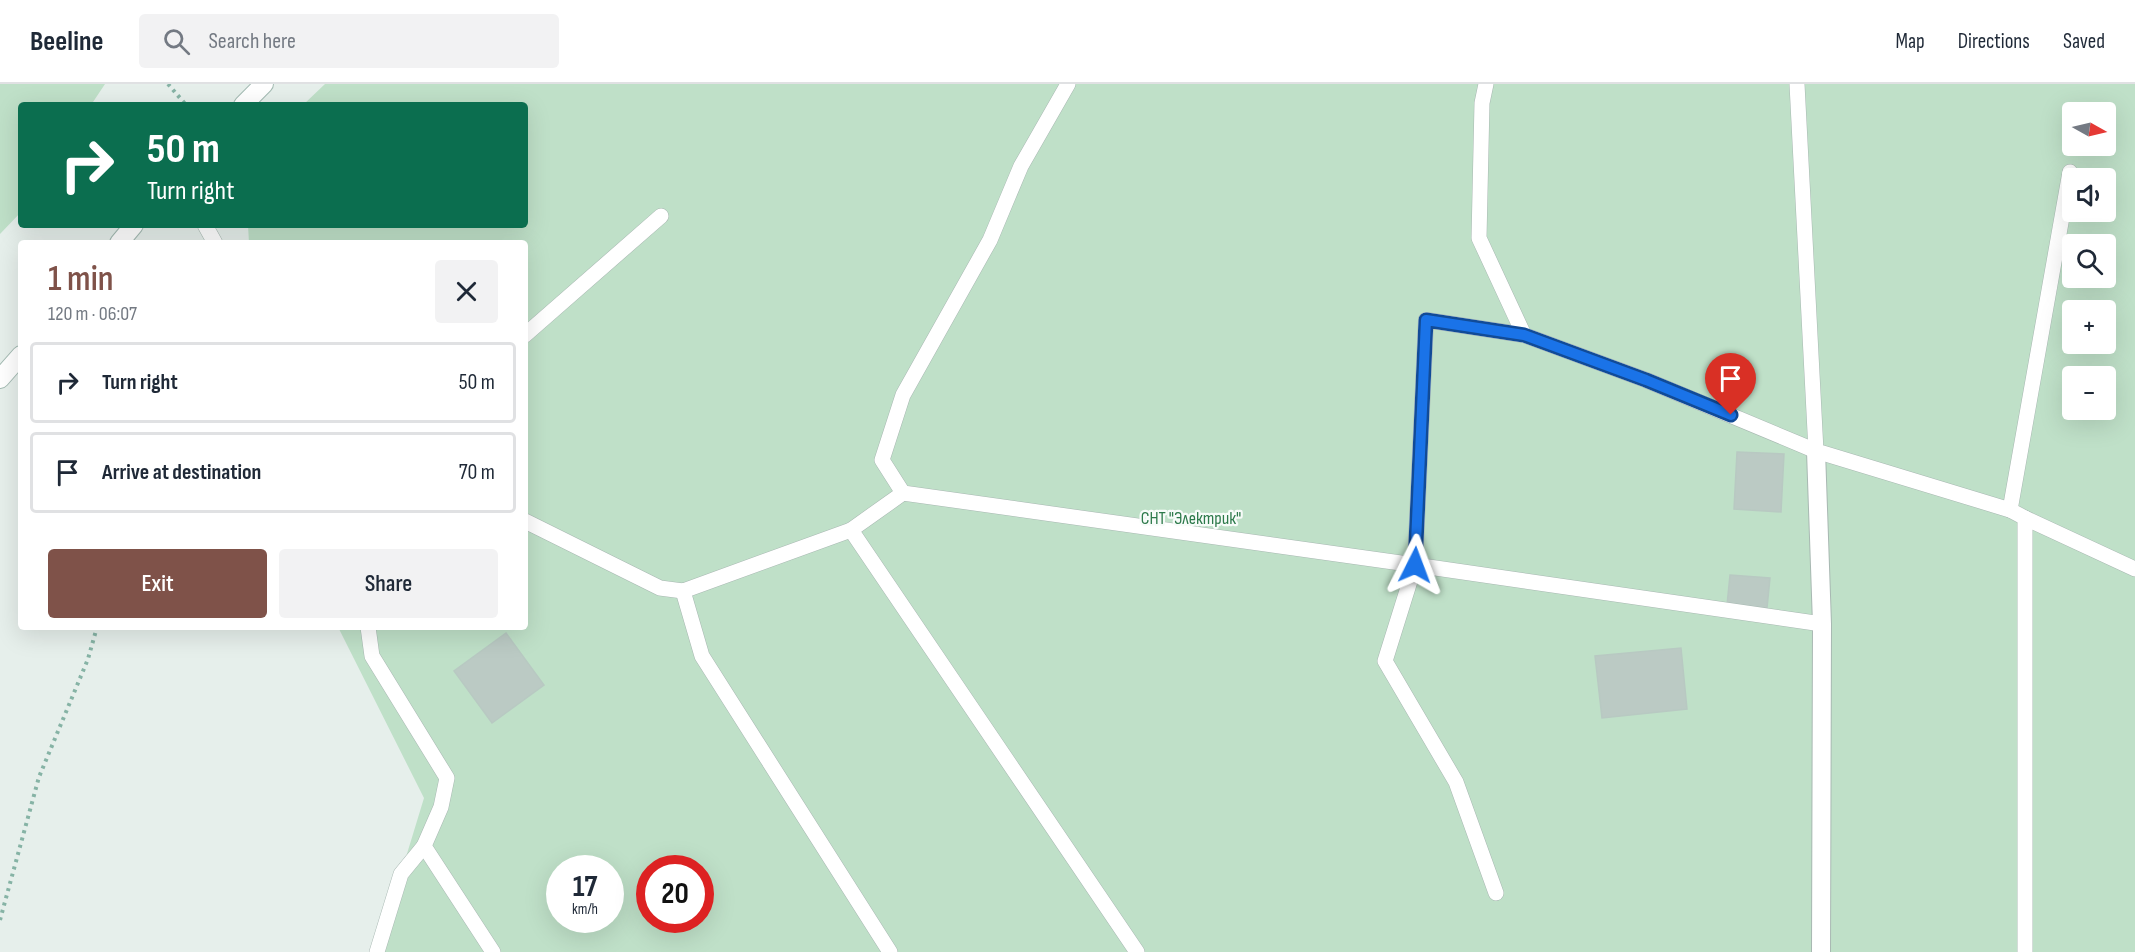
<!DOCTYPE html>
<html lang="en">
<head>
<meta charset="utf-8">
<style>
	:root { --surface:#fff; --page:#f2f2f3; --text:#1f2937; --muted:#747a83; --line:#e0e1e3; --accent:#7f5249 }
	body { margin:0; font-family:"Sofia Sans Condensed",sans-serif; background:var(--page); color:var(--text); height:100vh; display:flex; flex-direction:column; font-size:22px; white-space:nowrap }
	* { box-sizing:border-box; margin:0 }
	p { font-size:20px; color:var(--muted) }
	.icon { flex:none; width:33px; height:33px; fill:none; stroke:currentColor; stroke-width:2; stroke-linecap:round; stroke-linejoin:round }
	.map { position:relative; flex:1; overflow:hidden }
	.details { position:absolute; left:18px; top:156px; width:510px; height:390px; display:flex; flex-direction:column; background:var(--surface); border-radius:6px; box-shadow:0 6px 24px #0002 }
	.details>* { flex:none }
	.top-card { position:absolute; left:18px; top:18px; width:510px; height:126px; border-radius:6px; box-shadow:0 6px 24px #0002; background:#0b6e4f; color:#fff; overflow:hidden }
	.needle { width:39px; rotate:98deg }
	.tools { position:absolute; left:2062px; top:18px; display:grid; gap:12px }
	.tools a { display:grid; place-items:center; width:54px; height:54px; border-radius:6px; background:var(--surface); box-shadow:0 6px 24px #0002; font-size:30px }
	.speed { position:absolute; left:546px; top:771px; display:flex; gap:12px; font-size:30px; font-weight:700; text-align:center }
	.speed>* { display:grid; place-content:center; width:78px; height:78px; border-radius:50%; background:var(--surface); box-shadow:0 6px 24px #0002; line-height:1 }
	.speed small { font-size:15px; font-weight:400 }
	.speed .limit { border:9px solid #d22; background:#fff; color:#111 }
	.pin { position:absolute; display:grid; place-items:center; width:51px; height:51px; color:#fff; margin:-62px -26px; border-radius:50% 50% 50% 0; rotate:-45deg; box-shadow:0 0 6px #0007 }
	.pin .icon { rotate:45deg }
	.me { position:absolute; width:66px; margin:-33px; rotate:3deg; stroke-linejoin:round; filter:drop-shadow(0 0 4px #0008) }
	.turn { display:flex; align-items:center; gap:21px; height:126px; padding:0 30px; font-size:27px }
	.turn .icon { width:78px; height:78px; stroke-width:2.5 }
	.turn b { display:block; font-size:42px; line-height:51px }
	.round { display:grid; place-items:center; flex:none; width:63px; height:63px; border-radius:6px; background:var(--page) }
	.summary { display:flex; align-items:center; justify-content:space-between; height:102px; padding:0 30px }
	h1 { font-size:36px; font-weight:600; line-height:45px; color:var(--accent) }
	.action { display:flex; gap:12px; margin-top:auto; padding:12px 30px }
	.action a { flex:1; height:69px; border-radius:6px; background:var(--accent); color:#fff; font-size:24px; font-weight:600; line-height:69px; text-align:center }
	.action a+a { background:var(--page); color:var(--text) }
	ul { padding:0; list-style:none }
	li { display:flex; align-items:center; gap:18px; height:81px; margin:0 12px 9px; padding:0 18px; border:3px solid var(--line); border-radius:6px }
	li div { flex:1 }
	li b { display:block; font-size:22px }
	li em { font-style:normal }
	header { display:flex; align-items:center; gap:36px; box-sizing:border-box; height:84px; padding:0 30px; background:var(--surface); border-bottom:2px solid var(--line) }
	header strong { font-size:28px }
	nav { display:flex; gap:33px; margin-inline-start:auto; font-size:21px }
	.search { width:420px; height:54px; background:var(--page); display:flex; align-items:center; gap:15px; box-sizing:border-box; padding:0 21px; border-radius:6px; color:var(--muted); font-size:22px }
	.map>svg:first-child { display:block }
	.green { fill:#bfe0c8; fill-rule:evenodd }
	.building { fill:#bbcac4; stroke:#b8c9c2; stroke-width:1.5 }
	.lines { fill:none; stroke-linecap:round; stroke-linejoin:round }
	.lane-casing { stroke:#a8b8b2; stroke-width:16 }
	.street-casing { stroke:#a8b8b2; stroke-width:20 }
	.secondary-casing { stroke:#a4bbb3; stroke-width:20 }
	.path { stroke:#86b3a5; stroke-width:4; stroke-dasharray:3 4.5; stroke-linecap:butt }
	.lane { stroke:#fff; stroke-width:15 }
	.street { stroke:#fff; stroke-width:18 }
	.secondary { stroke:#fff; stroke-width:18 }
	.route-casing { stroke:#114b97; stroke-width:15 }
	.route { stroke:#1a73e8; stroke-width:10 }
	.labels { text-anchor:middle; stroke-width:4.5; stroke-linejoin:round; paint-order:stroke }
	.park-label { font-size:18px; fill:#2d7a4b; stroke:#f7fbf9 }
</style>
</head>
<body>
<header>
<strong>Beeline</strong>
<div class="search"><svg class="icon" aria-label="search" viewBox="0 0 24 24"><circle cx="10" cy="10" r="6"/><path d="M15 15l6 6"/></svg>Search here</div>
<nav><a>Map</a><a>Directions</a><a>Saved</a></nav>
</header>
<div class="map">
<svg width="2135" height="868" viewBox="0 0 2135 868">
	<rect width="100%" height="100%" fill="#e6efeb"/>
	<g class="green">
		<polygon points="0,0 105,0 91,21 21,21 21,128 0,150"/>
		<path d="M 325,0 L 2135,0 L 2135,868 L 377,868 L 424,714 L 338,543 L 525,543 L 525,159 L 249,159 L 248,141 L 525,141 L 525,21 L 303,21 ZM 2073,28 L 2106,28 L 2106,62 L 2073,62 ZM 2073,94 L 2106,94 L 2106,128 L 2073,128 ZM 2073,160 L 2106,160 L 2106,194 L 2073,194 ZM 2073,226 L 2106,226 L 2106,260 L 2073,260 ZM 2073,292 L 2106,292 L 2106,326 L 2073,326 ZM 560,784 L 610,784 L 610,836 L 560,836 ZM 650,784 L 700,784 L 700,836 L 650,836 Z"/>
	</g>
	<g class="building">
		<polygon points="1737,368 1784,370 1781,428 1734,425"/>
		<polygon points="1730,491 1770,494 1767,524 1727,521"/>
		<polygon points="506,549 544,601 492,639 454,587"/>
		<polygon points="1681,564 1687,625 1602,634 1595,572"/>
	</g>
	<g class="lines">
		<defs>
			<g id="lane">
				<polyline points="1068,0 1021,82 990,156 903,311 882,376 903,409 1415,481 1385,577 1456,698 1496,809"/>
				<polyline points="1486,0 1482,19 1479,154 1524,251 1646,296 1816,367"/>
				<polyline points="1797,0 1816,367 2010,426 2025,434 2025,868"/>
				<polyline points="205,141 215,159"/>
				<polyline points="525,251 661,132"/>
				<polyline points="1524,251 1426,236 1415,481 1822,540"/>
				<polyline points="2010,426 2070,88"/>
				<polyline points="2025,434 2135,485"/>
				<polyline points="525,437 660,504 683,507 851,446 903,409"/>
				<polyline points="851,446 1137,868"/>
				<polyline points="683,507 702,572 890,868"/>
				<polyline points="368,543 372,572 447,694 441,723 424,762 493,868"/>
				<polyline points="377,868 401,790 424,762"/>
			</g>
			<polyline id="street" points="1816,367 1822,540 1821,868"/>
			<g id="secondary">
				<polyline points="243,21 264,0"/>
				<polyline points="119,159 134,141"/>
				<polyline points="0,295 21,271"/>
			</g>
		</defs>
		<use href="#lane" class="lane-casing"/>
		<use href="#street" class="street-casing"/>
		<use href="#secondary" class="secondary-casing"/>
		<g class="path">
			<polyline points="168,0 186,21"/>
			<polyline points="0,836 39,693 88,575 97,543"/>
		</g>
		<use href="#lane" class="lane"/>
		<use href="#street" class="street"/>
		<use href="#secondary" class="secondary"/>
	</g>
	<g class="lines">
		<defs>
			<polyline id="route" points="1415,481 1426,236 1524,251 1646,296 1731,331"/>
		</defs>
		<use href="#route" class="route-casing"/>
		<use href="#route" class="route"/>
	</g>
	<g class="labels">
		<g class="park-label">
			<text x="1191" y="440">СНТ "Электрик"</text>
		</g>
	</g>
</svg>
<div class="tools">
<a><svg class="needle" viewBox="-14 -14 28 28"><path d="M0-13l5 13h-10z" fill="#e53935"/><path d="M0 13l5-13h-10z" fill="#747a83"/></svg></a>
<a><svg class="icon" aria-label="sound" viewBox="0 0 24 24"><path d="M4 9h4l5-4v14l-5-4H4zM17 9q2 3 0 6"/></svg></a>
<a><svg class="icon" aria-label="search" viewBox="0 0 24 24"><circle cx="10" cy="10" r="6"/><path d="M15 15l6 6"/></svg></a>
<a>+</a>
<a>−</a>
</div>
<div class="speed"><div>17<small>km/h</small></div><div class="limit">20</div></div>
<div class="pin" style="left:1731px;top:331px;background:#d93025"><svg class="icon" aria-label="arrive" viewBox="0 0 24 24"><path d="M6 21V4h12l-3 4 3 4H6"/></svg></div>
<svg class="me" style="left:1415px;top:481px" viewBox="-20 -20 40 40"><path d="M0-17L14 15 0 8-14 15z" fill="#1a73e8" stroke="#fff" stroke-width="4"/></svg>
<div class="top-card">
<div class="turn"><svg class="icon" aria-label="right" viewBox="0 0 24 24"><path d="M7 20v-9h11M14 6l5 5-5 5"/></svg><div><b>50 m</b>Turn right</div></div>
</div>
<section class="details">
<div class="summary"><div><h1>1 min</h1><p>120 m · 06:07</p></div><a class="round"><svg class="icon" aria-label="close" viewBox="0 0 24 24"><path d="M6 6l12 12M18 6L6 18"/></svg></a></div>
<ul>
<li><svg class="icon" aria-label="right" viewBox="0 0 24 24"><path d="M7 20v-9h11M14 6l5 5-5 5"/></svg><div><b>Turn right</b></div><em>50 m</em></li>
<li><svg class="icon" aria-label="arrive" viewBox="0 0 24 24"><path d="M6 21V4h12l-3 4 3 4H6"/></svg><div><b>Arrive at destination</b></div><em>70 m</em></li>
</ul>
<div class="action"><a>Exit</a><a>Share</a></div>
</section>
</div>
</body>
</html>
